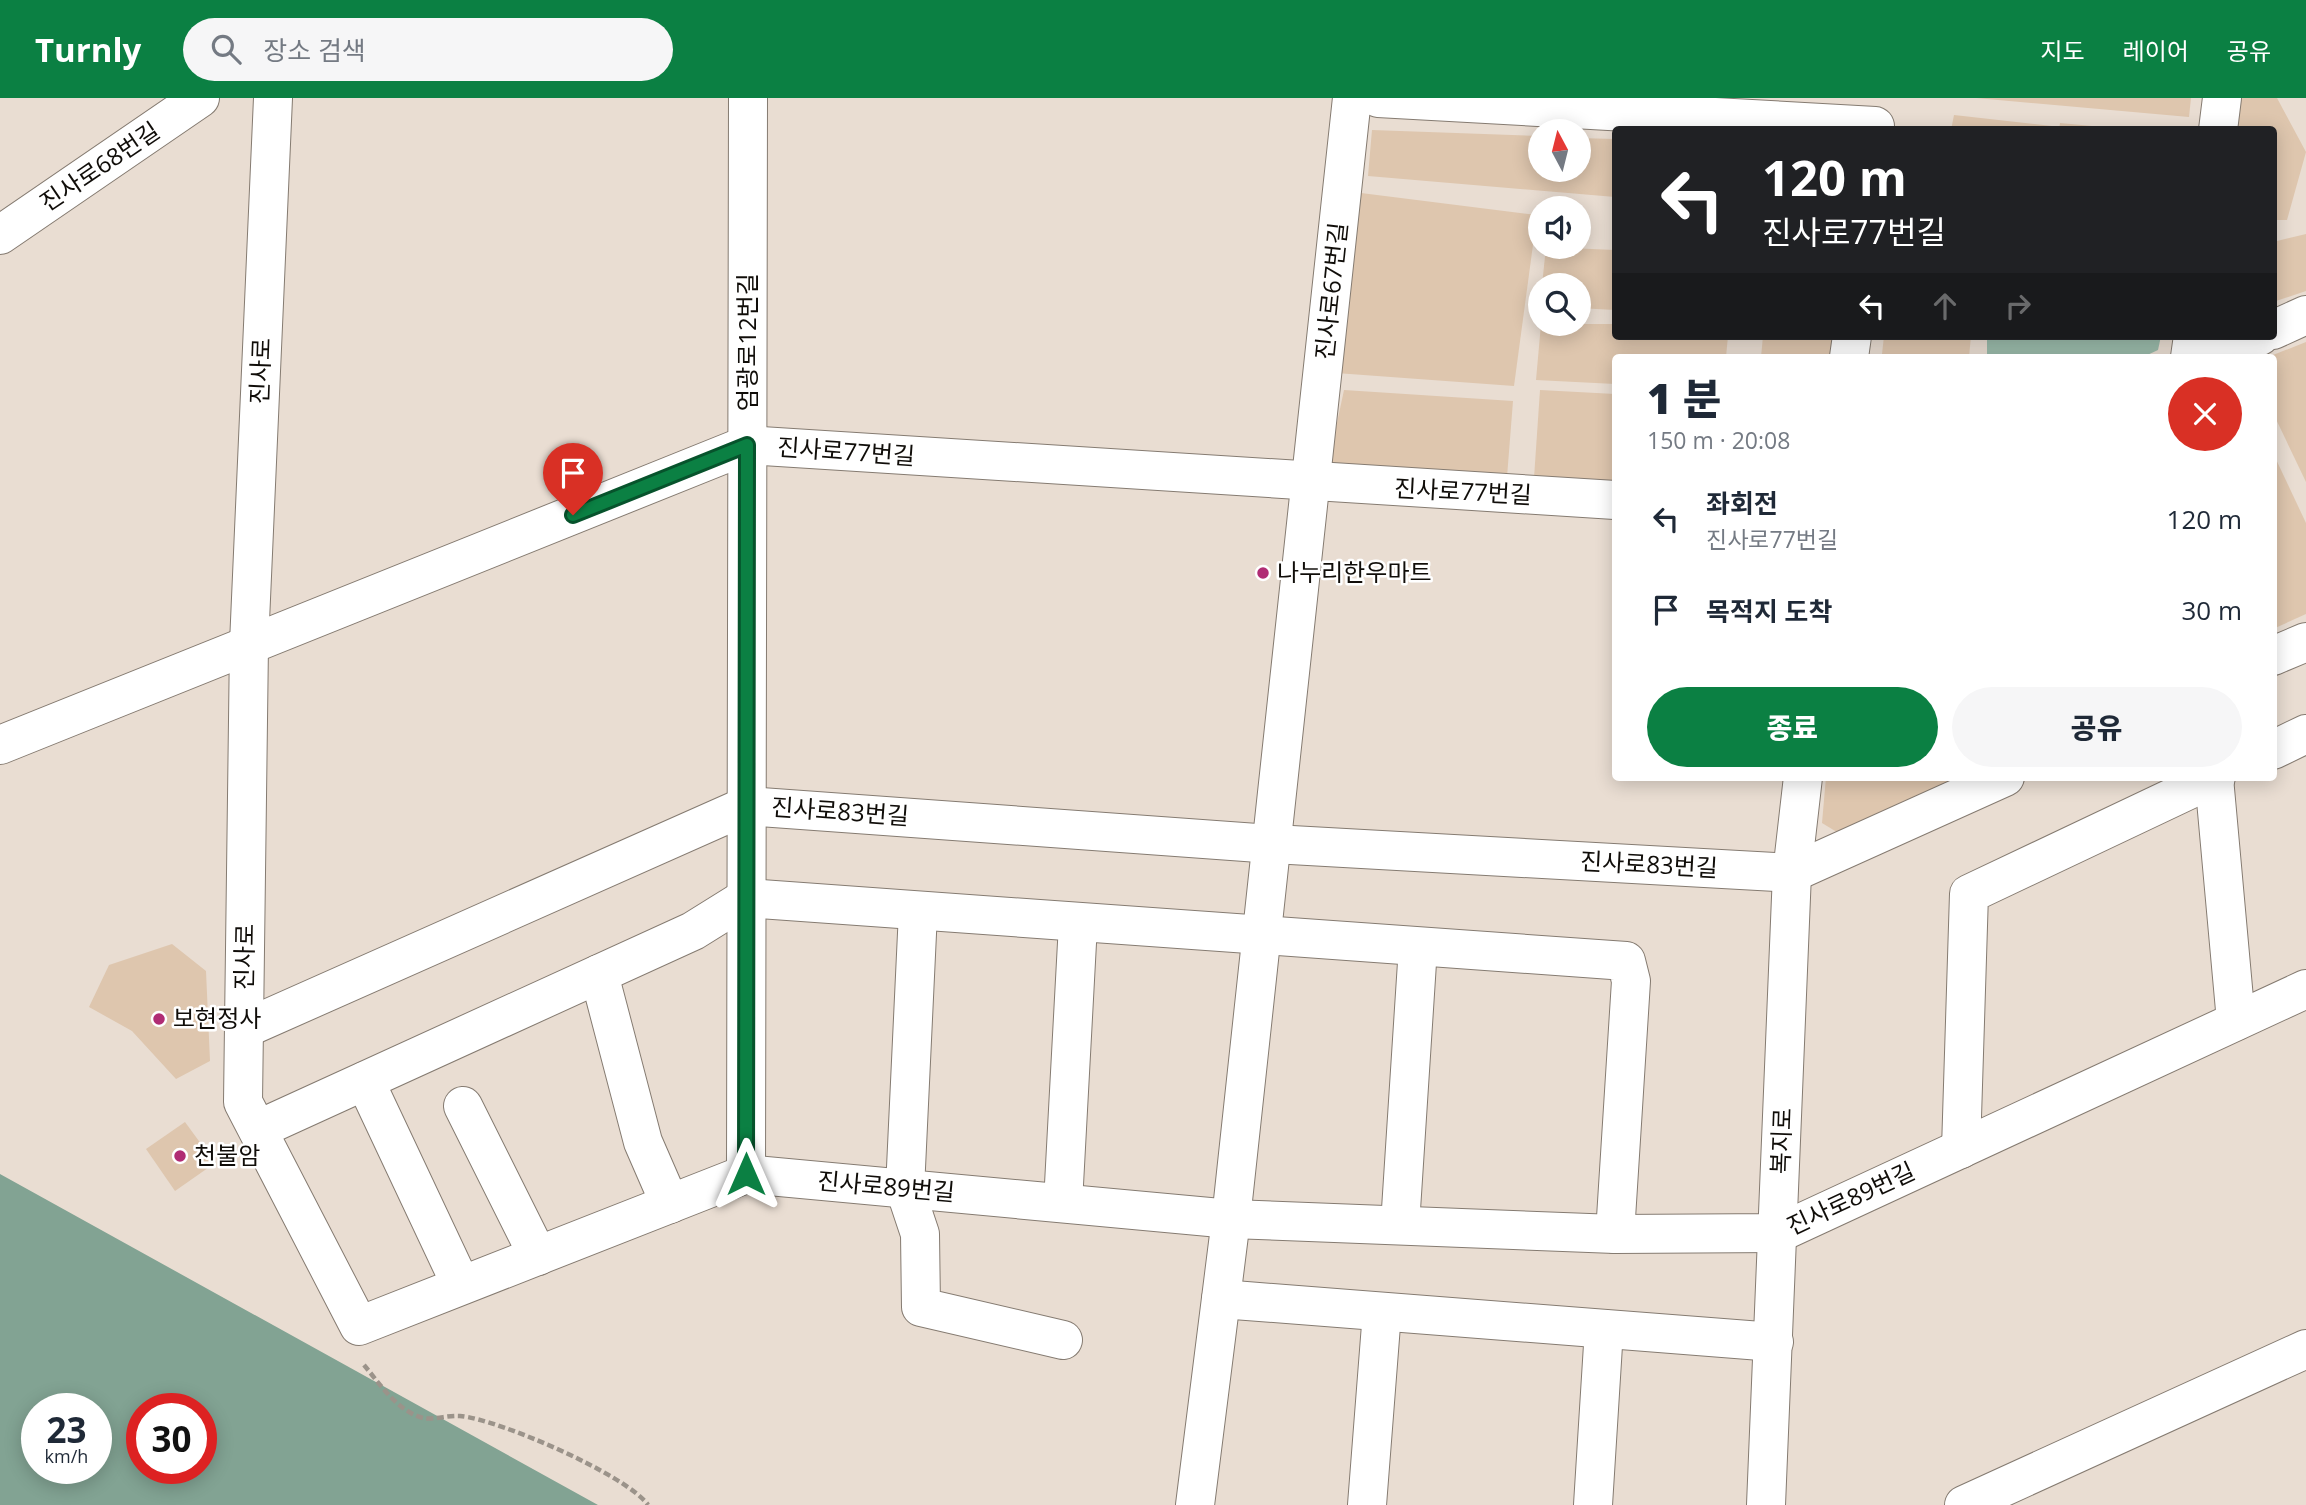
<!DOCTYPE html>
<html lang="ko">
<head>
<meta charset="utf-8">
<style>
	:root { --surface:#fff; --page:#f6f6f7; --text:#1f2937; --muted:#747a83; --accent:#0b8043 }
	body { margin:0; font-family:"Open Sans","Noto Sans KR",sans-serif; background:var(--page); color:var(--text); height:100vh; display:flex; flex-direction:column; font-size:26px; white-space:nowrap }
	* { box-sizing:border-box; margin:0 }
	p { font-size:23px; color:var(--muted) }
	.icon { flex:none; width:38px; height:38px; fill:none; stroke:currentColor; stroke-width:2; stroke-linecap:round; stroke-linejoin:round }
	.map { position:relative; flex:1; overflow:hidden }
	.panel { position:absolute; left:1612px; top:256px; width:665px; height:427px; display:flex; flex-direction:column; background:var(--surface); border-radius:7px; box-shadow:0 4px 18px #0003 }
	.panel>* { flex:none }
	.banner { position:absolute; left:1612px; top:28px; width:665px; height:214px; border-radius:7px; box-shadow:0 4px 18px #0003; background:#202124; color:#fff; overflow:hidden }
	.needle { width:46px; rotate:353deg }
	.buttons { position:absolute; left:1528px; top:21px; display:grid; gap:14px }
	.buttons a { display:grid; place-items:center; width:63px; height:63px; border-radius:50%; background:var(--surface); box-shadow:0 4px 18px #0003; font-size:35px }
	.speed { position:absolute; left:21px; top:1295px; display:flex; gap:14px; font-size:35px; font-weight:700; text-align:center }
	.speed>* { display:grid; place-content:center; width:91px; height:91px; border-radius:50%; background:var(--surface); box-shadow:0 4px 18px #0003; line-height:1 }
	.speed small { font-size:18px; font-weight:400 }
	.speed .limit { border:10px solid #d22; background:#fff; color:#111 }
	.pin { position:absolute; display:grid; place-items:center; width:60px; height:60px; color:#fff; margin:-72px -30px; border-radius:50% 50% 50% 0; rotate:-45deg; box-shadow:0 0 7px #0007 }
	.pin .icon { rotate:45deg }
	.me { position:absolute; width:77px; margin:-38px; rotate:0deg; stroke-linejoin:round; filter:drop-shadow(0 0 5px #0008) }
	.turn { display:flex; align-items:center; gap:24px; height:147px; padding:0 35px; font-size:32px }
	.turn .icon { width:91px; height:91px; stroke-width:2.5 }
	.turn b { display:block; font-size:49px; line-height:60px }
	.lanes { display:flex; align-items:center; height:66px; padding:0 35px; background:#0003; justify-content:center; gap:35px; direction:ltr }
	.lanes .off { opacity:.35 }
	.round { display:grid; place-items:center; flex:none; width:74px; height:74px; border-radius:37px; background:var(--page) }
	.head { display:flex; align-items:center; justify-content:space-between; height:119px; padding:0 35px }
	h1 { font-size:42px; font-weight:800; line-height:52px }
	.action { display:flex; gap:14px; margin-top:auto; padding:14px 35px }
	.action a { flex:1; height:80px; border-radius:42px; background:var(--accent); color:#fff; font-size:28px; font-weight:800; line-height:80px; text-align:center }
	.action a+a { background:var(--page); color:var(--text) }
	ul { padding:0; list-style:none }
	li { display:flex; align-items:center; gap:21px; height:91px; padding:0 35px }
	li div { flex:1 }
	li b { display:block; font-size:26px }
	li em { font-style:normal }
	header { display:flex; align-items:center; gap:42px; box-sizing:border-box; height:98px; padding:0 35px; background:var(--accent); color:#fff }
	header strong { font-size:33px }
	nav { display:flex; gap:38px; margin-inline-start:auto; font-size:24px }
	.search { width:490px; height:63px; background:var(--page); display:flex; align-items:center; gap:18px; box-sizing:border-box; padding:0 24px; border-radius:38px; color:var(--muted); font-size:26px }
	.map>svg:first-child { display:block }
	.green { fill:#9abaaa }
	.forest { fill:#82a393; fill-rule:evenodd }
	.building { fill:#dec6ae }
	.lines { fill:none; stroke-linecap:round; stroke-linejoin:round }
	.minor-casing { stroke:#857b71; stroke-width:40 }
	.path { stroke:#9b938a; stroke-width:4.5; stroke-dasharray:7 3.5; stroke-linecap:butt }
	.minor { stroke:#fff; stroke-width:38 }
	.route-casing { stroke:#07532c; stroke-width:18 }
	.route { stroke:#0b8043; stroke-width:12 }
	.poi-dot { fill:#b02c74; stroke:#fff; stroke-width:2.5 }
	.labels { text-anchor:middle; stroke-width:5; stroke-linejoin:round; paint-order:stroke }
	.street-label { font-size:24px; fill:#100d09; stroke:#fff }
	.poi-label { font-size:24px; fill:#100d09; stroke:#fff; text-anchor:start }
</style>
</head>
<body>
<header>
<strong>Turnly</strong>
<div class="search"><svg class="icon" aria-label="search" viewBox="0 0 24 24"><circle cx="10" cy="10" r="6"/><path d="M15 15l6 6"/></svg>장소 검색</div>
<nav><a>지도</a><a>레이어</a><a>공유</a></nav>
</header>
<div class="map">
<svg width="2306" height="1407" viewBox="0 0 2306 1407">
	<rect width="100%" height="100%" fill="#e9ddd2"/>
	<polygon class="green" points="1987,238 2161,238 2158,252 2143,259 1987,258"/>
	<path class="forest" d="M 0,1076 L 598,1407 L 0,1407 ZM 37,1311 L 96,1311 L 96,1370 L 37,1370 ZM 142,1311 L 201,1311 L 201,1370 L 142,1370 Z"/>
	<g class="building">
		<polygon points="1976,0 2191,0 2189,19"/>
		<polygon points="2236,0 2277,0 2306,54 2287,122 2273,122 2273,32 2232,32"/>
		<polygon points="1954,17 2052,28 2052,32 1951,32"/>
		<polygon points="2060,25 2113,30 2113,32 2059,32"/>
		<polygon points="1372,32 1540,38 1540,72 1578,72 1578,40 1615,41 1615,99 1368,78"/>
		<polygon points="1361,95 1537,117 1514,288 1336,275"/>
		<polygon points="2306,136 2306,193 2273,204 2273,144"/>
		<polygon points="1546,149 1615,152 1615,212 1578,210 1578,187 1542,187"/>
		<polygon points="1541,226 1615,226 1615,238 1728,238 1726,259 1615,259 1615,286 1536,282"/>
		<polygon points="1763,238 1833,238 1833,259 1761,259"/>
		<polygon points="1884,238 1971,238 1969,259 1882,256"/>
		<polygon points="2306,244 2306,384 2273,315 2273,257"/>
		<polygon points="1344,292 1513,303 1507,379 1328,367"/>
		<polygon points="1540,292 1615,296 1615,385 1534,380"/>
		<polygon points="2273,355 2306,425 2306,516 2273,531"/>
		<polygon points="1826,679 1971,679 1850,742 1822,725"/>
		<polygon points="172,846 206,873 210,963 176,981 132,933 89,909 109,867"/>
		<polygon points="185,1024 215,1065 175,1093 146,1051"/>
	</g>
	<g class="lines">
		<defs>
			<g id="minor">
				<polyline points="273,0 249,546 243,1004 359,1228 746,1076 1231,1121 1615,1136 1779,1135 2306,891"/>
				<polyline points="1378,0 1875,28"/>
				<polyline points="2218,32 2222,0"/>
				<polyline points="0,137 200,0"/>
				<polyline points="2273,232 2306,217"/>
				<polyline points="1849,259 1852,238"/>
				<polyline points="2190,259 2193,238"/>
				<polyline points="2214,259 2260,238"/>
				<polyline points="2273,558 2306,544"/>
				<polyline points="0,647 747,347 1615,402"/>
				<polyline points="2273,652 2306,636"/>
				<polyline points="2214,680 2236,923"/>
				<polyline points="918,814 905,1091 920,1136 921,1209 1063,1242"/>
				<polyline points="599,876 643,1044 670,1106"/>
				<polyline points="244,931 746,708 1273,746 1792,775 2005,679"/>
				<polyline points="365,983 461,1187"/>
				<polyline points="463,1008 538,1158"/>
				<polyline points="259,1031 693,833 746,800 1626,863 1631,883 1615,1136"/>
				<polyline points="1961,1051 1969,796 2216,679"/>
				<polyline points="746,1076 748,0"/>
				<polyline points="1063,1105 1078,826"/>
				<polyline points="1400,1127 1418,849"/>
				<polyline points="1221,1201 1774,1244"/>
				<polyline points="1195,1407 1231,1121 1352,0"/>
				<polyline points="1367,1407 1382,1214"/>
				<polyline points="1593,1407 1604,1231"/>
				<polyline points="1766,1407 1792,775 1803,679"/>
				<polyline points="1964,1407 2306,1251"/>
			</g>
		</defs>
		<use href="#minor" class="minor-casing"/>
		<path class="path" d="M 364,1267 C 380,1286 397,1313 423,1320 C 434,1322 449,1317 460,1318 C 498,1321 627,1377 648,1407"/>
		<use href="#minor" class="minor"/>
	</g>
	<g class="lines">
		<defs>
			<polyline id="route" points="573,417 747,347 746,1076"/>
		</defs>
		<use href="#route" class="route-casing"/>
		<use href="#route" class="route"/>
	</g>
	<g class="poi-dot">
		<circle cx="1263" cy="475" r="7"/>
		<circle cx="159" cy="921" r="7"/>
		<circle cx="180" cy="1058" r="7"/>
	</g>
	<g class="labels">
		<g class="street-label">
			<text transform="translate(100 69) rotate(-34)" y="8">진사로68번길</text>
			<text transform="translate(1332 193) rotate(-84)" y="8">진사로67번길</text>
			<text transform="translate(748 244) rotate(-90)" y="8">엄광로12번길</text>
			<text transform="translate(261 273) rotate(-88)" y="8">진사로</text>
			<text transform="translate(846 354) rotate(4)" y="8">진사로77번길</text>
			<text transform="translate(1463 394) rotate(3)" y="8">진사로77번길</text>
			<text transform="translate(840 714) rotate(4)" y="8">진사로83번길</text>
			<text transform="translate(1649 767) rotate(3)" y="8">진사로83번길</text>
			<text transform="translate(245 859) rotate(-89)" y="8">진사로</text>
			<text transform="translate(1782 1043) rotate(-88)" y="8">복지로</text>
			<text transform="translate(886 1089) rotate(5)" y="8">진사로89번길</text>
			<text transform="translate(1851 1101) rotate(-25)" y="8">진사로89번길</text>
		</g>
		<g class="poi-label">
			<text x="1277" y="483">나누리한우마트</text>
			<text x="173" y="929">보현정사</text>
			<text x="194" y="1066">천불암</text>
		</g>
	</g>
</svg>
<div class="buttons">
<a><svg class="needle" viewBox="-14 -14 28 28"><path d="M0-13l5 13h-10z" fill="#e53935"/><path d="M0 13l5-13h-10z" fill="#747a83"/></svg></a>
<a><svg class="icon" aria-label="sound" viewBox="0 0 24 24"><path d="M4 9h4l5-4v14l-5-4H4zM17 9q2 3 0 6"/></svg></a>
<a><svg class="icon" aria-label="search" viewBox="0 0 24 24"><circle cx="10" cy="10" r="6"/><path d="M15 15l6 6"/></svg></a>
</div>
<div class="speed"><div>23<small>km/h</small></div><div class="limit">30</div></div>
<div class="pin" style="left:573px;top:417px;background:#d93025"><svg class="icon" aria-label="arrive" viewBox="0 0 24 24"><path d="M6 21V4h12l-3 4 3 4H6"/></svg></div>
<svg class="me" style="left:746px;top:1076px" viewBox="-20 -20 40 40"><path d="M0-17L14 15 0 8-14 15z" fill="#0b8043" stroke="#fff" stroke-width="4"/></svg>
<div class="banner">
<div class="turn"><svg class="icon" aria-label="left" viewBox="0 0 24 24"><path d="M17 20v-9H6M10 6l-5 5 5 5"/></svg><div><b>120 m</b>진사로77번길</div></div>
<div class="lanes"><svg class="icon" aria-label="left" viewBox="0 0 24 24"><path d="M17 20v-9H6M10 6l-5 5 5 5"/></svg><svg class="icon off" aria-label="ahead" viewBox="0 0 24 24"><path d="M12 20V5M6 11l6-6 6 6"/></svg><svg class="icon off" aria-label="right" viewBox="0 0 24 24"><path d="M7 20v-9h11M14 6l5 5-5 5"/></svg></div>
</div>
<section class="panel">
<div class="head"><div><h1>1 분</h1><p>150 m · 20:08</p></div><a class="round" style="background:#d93025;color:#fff"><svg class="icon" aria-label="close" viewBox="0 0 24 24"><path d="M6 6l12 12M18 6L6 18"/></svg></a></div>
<ul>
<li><svg class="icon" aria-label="left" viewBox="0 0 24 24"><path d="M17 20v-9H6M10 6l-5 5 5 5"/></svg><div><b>좌회전</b><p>진사로77번길</p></div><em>120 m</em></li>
<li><svg class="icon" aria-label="arrive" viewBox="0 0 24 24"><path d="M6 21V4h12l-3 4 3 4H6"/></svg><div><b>목적지 도착</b></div><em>30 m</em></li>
</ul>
<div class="action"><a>종료</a><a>공유</a></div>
</section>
</div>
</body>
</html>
